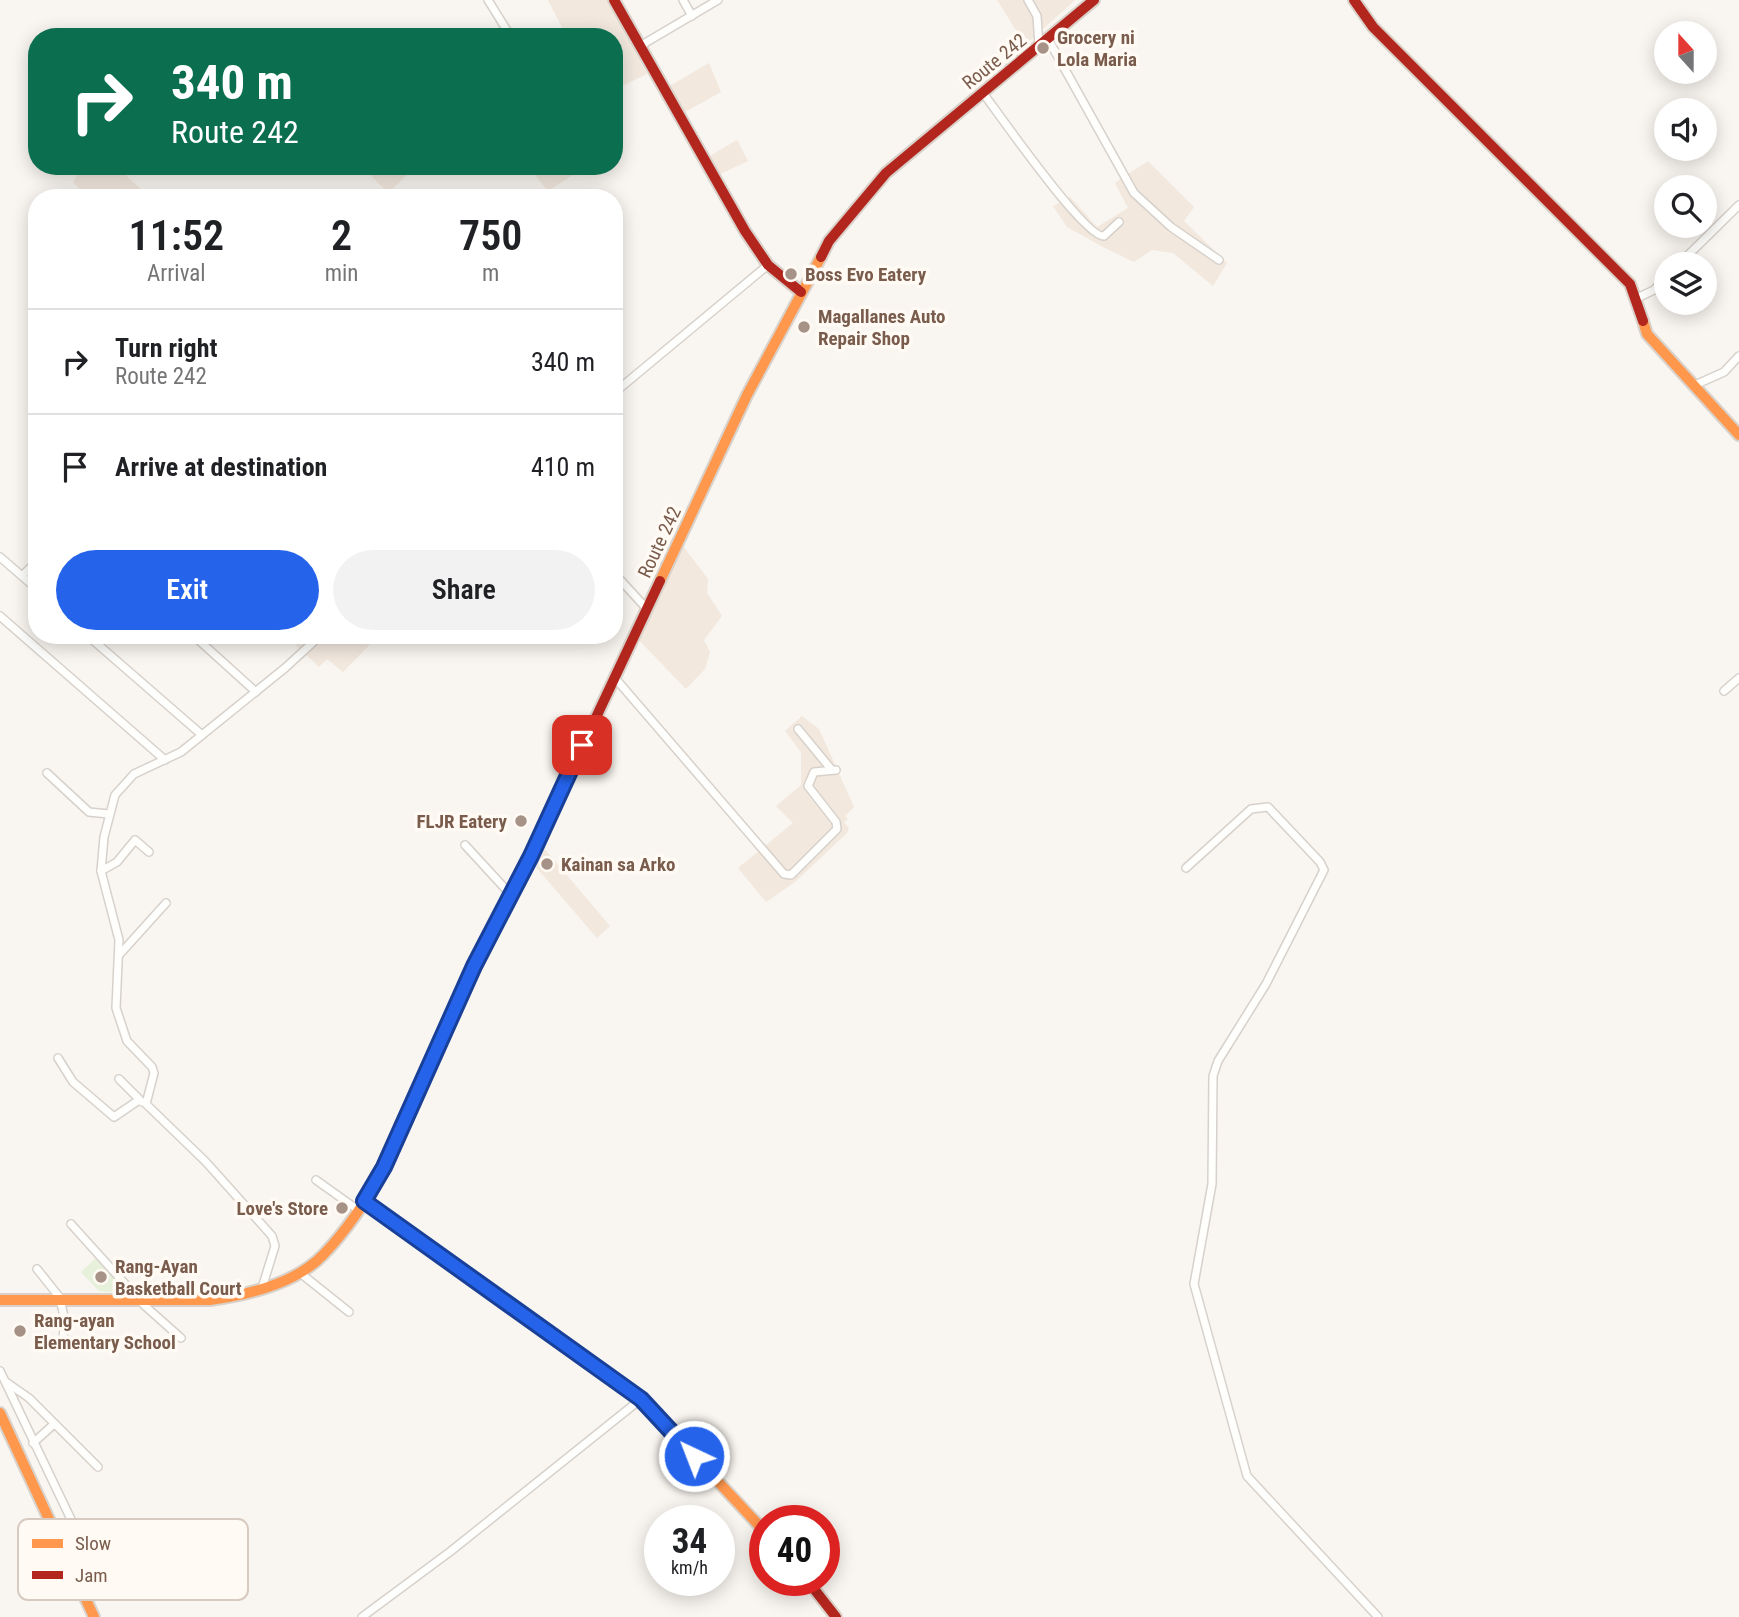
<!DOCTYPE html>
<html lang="en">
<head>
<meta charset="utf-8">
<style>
	:root { --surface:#fff; --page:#f2f2f2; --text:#202124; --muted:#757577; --line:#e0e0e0; --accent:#2563eb }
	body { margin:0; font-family:"Roboto Condensed",sans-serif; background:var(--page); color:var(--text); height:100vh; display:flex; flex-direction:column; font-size:26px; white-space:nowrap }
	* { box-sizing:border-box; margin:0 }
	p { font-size:23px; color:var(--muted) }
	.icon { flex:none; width:38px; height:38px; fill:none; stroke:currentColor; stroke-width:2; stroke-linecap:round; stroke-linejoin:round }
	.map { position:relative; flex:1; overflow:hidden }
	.drawer { position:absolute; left:28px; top:189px; width:595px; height:455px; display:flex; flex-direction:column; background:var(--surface); border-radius:28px; box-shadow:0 4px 18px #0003 }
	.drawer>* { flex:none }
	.banner { position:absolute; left:28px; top:28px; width:595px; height:147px; border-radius:28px; box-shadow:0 4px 18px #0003; background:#0b6e4f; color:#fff; overflow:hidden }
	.needle { width:46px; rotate:339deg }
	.buttons { position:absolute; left:1654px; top:21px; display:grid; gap:14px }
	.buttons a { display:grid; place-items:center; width:63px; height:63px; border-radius:50%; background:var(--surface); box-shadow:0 4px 18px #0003; font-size:35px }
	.speed { position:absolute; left:644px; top:1505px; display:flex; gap:14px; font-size:35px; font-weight:700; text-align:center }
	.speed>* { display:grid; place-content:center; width:91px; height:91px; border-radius:50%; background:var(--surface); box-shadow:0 4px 18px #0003; line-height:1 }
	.speed small { font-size:18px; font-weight:400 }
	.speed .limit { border:10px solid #d22; background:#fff; color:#111 }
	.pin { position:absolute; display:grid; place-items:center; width:60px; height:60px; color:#fff; margin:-30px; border-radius:14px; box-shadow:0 4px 10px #0006 }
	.me { position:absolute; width:77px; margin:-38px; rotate:317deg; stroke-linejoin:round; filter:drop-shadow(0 0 5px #0008) }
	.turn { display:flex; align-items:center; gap:24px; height:147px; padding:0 28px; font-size:32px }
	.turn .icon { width:91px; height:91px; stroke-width:2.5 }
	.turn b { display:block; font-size:49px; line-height:60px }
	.eta { display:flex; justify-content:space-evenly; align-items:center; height:119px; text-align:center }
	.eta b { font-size:42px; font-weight:600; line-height:49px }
	.button { display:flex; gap:14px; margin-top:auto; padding:14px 28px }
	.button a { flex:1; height:80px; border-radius:42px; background:var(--accent); color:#fff; font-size:28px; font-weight:600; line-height:80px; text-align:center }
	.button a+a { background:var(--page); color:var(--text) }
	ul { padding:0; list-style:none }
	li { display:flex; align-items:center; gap:21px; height:105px; padding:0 28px; border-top:2px solid var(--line) }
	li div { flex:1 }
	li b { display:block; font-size:26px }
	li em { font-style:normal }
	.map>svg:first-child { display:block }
	.residential { fill:#f2e8de }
	.green { fill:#e7f0db }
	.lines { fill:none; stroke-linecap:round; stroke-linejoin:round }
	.street-casing { stroke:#d7d1cb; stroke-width:10 }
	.slow-casing { stroke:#d9d2cb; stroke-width:14 }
	.jam-casing { stroke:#d9d2cb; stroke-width:14 }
	.street { stroke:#fefefd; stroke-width:7 }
	.slow { stroke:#ff974d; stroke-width:10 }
	.jam { stroke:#b3261e; stroke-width:10 }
	.route-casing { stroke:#184099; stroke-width:18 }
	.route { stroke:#2563eb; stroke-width:12 }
	.poi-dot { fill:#a69286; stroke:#fffaf3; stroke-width:2.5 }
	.labels { text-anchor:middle; stroke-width:7; stroke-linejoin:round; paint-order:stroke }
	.poi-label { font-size:19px; font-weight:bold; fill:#7a5c4d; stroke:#fffaf3; text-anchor:start }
	.street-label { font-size:19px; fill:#7a5c4d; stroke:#fffaf3 }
	.key { fill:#fffaf3; stroke:#d7cbc1; stroke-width:2 }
	.key-label { font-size:19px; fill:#7a5c4d }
</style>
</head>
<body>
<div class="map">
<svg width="1739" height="1617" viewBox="0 0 1739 1617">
	<rect width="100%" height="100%" fill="#f9f5f0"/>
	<g class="residential">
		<polygon points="548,0 607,0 647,74 614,90 614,37 567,37"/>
		<polygon points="997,0 1075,0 1022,48 1016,40 1019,35"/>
		<polygon points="709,63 721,92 683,113 668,87"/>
		<polygon points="737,140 748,161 718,175 708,157"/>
		<polygon points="1148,161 1194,207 1184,221 1227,263 1213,286 1173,253 1152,250 1134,262 1105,248 1067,227 1053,206 1070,197 1097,227 1128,208 1115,183"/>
		<polygon points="81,166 116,166 150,198 90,198 73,183"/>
		<polygon points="362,166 416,166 388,193"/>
		<polygon points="528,166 587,166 548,191"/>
		<polygon points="683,546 708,579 707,593 722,616 704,640 710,652 705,669 686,689 636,637"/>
		<polygon points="285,635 379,635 343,672 327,659 319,667"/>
		<polygon points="802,716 819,729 854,807 845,816 848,819 844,822 849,829 847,833 795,882 766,902 738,868 793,823 776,806 801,785 801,752 785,731"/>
		<polygon points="542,846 610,926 597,938 535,866"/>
	</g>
	<polygon class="green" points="97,1257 121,1282 111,1292 99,1291 81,1272"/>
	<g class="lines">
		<defs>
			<g id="street">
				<polyline points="488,0 511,37"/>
				<polyline points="683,0 692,16"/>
				<polyline points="1028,0 1037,16 1039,46"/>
				<polyline points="1048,39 1134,193 1171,227 1219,260"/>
				<polyline points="640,46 718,0"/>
				<path d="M 983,93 C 999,114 1085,238 1104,236 L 1119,222"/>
				<polyline points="1679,264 1739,205"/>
				<polyline points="1637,298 1654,290 1666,277"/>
				<polyline points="1695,385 1724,372 1739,356"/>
				<polyline points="614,393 768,265"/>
				<polyline points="0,557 37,589"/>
				<polyline points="614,573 647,609"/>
				<polyline points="22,576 37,561"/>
				<polyline points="0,616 165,760"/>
				<polyline points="87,635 202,735"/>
				<polyline points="193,635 256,692"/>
				<polyline points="615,678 784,874 791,875 837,829 836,822 808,786 814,772 836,770"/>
				<polyline points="1724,691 1739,678"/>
				<polyline points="798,729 831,769"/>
				<polyline points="47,773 89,812 108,814"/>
				<polyline points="465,845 511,895"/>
				<polyline points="1186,868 1251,809 1268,807 1320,862 1324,870 1266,984 1218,1061 1213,1076 1212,1184 1194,1284 1247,1476 1378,1617"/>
				<polyline points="101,871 117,862 135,840 149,852"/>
				<polyline points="120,954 166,903"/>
				<polyline points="58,1058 73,1082 114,1117 139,1100"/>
				<polyline points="119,1079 142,1102"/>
				<polyline points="316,1180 358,1210"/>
				<polyline points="71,1224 145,1306 181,1338"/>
				<polyline points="37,1269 61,1299"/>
				<polyline points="299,1272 349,1312"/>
				<polyline points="262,1288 275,1246 272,1236 206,1162 146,1104 154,1073 152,1067 127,1041 116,1008 119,940 101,871 104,837 115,795 134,774 181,752 285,668 321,635"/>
				<polyline points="60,1300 65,1320 63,1337"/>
				<polyline points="0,1371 78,1534 80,1544 74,1571"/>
				<polyline points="6,1382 29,1398 98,1467"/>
				<polyline points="33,1443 53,1425"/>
				<polyline points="362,1617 451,1551 641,1399"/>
			</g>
			<g id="slow">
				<polyline points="1643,321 1647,334 1739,435"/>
				<polyline points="660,581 747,395 821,257"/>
				<polyline points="364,1201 641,1399 765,1532"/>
				<path d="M 0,1300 L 210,1300 C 247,1295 296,1283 323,1255 C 386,1190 416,1096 452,1015"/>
				<polyline points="0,1413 94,1617"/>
			</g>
			<g id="jam">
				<polyline points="614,0 745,231 768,265 801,292"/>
				<polyline points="1354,0 1373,27 1630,284 1643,321"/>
				<polyline points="821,257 829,241 886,173 1094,0"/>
				<polyline points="452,1015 531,856 660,581"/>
				<polyline points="807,1580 836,1617"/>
			</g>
		</defs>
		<use href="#street" class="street-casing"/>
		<use href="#slow" class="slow-casing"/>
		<use href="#jam" class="jam-casing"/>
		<use href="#street" class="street"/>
		<use href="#slow" class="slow"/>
		<use href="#jam" class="jam"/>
	</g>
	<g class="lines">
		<defs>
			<polyline id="route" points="582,745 531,856 474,966 384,1167 364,1201 641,1399 694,1456"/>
		</defs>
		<use href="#route" class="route-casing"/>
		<use href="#route" class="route"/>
	</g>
	<g class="poi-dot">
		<circle cx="1043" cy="48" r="7"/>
		<circle cx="791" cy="274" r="7"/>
		<circle cx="804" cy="327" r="7"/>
		<circle cx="521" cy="821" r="7"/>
		<circle cx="547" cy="864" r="7"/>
		<circle cx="342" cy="1208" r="7"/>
		<circle cx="101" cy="1277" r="7"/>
		<circle cx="20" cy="1331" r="7"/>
	</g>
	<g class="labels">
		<g class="poi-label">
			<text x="1057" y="44">Grocery ni<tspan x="1057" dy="22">Lola Maria</tspan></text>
			<text x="805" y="281">Boss Evo Eatery</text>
			<text x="818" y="323">Magallanes Auto<tspan x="818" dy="22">Repair Shop</tspan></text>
			<text x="507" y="828" text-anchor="end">FLJR Eatery</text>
			<text x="561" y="871">Kainan sa Arko</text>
			<text x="328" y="1215" text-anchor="end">Love's Store</text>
			<text x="115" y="1273">Rang-Ayan<tspan x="115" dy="22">Basketball Court</tspan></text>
			<text x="34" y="1327">Rang-ayan<tspan x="34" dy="22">Elementary School</tspan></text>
		</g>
		<g class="street-label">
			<text transform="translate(994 61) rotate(-39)" y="7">Route 242</text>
			<text transform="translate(659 542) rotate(-65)" y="7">Route 242</text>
		</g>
	</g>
	<rect x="18" y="1519" width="230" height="81" rx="10" class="key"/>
	<rect x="32" y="1539" width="31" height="9" fill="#ff974d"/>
	<rect x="32" y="1571" width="31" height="8" fill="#b3261e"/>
	<g class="key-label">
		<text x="75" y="1550">Slow</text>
		<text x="75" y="1582">Jam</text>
	</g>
</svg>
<div class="buttons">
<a><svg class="needle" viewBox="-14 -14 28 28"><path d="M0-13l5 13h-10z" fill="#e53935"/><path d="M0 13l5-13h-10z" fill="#757577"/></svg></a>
<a><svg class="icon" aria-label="sound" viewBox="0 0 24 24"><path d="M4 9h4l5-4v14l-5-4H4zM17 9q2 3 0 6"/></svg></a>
<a><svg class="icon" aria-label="search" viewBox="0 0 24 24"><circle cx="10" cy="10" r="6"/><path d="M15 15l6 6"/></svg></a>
<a><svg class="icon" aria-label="layers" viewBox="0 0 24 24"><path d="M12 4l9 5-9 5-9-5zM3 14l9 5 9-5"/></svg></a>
</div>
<div class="speed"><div>34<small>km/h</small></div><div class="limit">40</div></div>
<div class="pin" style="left:582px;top:745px;background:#d93025"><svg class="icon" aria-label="arrive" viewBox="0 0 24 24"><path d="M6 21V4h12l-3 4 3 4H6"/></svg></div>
<svg class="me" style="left:694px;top:1456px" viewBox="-20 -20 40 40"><circle r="17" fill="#2563eb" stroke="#fff" stroke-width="3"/><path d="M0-11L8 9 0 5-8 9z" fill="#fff"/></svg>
<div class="banner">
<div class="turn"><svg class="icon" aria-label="right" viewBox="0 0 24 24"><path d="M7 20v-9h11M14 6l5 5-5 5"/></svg><div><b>340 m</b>Route 242</div></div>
</div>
<section class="drawer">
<div class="eta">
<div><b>11:52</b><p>Arrival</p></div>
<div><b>2</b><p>min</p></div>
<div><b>750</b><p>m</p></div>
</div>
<ul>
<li><svg class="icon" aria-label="right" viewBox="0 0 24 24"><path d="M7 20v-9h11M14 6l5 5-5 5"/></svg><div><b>Turn right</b><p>Route 242</p></div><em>340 m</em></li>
<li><svg class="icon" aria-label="arrive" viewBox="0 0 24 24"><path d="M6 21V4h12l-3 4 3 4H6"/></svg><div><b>Arrive at destination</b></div><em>410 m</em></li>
</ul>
<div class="button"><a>Exit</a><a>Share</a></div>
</section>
</div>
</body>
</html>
